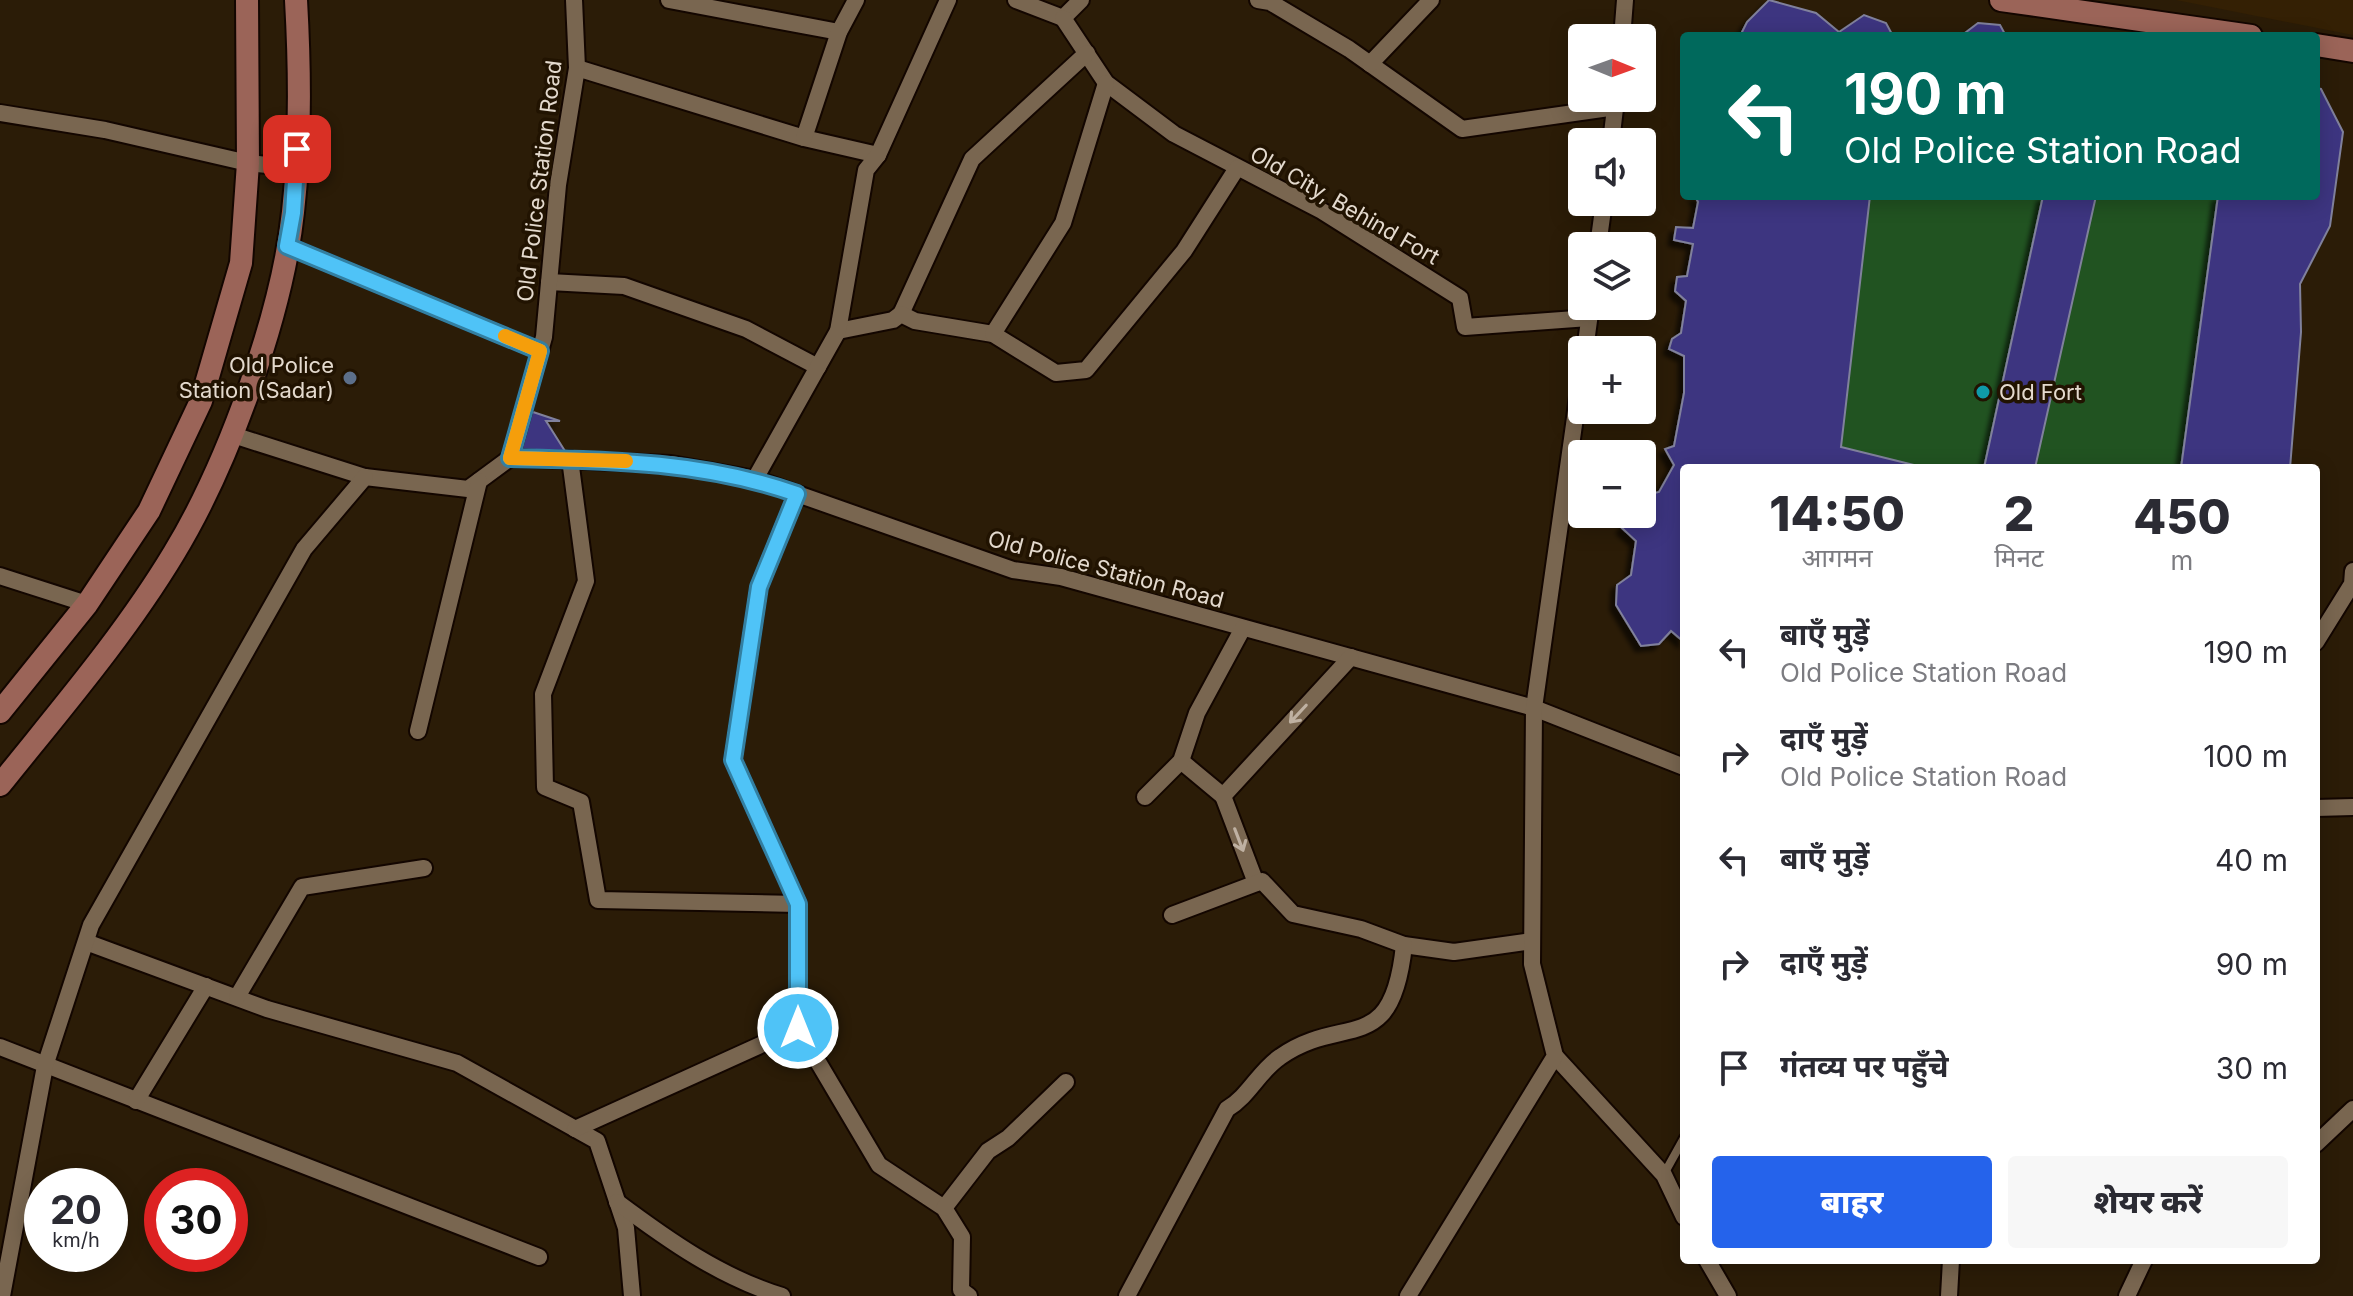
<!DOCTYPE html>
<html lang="hi">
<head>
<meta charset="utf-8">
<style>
	:root { --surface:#fff; --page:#f7f7f7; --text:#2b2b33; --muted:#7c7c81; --accent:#2563eb }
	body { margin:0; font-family:Inter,"Noto Sans Devanagari",sans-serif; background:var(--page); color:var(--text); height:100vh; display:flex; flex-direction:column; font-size:30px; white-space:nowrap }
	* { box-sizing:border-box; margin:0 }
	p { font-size:26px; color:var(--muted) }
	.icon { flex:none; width:44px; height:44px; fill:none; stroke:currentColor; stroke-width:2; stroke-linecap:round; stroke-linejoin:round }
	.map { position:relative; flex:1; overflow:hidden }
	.details { position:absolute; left:1680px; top:464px; width:640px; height:800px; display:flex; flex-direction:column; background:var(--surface); border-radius:8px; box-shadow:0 4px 20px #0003 }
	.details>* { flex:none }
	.hud { position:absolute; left:1680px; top:32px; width:640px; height:168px; border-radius:8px; box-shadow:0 4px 20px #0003; background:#00695c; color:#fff; overflow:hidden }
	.needle { width:52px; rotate:91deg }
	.buttons { position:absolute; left:1568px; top:24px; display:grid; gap:16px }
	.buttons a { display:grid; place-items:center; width:88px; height:88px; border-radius:8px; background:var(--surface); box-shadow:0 4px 20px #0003; font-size:40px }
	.speed { position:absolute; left:24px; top:1168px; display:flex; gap:16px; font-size:40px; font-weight:700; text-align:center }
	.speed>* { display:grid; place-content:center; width:104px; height:104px; border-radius:50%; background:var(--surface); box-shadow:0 4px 20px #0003; line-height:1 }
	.speed small { font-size:20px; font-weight:400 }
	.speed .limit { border:12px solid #d22; background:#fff; color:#111 }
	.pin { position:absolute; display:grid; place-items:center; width:68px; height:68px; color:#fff; margin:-34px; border-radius:16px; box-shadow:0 4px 12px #0006 }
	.me { position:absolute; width:88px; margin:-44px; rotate:0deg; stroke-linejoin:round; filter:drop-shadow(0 0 6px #0008) }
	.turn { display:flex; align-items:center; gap:28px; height:168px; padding:0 32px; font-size:36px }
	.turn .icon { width:104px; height:104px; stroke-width:2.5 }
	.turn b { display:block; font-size:56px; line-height:68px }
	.eta { display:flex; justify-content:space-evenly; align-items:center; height:136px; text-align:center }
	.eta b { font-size:48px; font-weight:800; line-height:56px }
	.cta { display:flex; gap:16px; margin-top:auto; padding:16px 32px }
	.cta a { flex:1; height:92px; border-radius:8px; background:var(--accent); color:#fff; font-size:32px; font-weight:800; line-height:92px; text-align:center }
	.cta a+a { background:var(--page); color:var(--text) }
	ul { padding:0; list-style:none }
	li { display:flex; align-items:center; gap:24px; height:104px; padding:0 32px }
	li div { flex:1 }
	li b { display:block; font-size:30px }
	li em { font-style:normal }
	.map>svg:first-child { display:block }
	.built { fill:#342004 }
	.green { fill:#215321 }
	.building { fill:#3d3480; stroke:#80819c; stroke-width:2; filter:url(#shadow) }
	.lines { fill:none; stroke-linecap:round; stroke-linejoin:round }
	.lane-casing { stroke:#130600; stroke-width:12 }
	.street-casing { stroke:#130600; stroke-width:20 }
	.secondary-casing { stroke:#130600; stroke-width:26 }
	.lane { stroke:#796650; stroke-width:8 }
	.street { stroke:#796650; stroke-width:16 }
	.secondary { stroke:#9b6458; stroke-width:22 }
	.oneway { stroke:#bfb1a2 }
	.route-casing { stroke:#337fa1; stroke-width:20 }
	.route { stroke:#4fc3f7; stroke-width:14 }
	.slow { stroke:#f59e0b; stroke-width:14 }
	.service-dot { fill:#5c6f8a; stroke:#211301; stroke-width:3 }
	.culture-dot { fill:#0f9aa8; stroke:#211301; stroke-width:3 }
	.labels { text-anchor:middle; stroke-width:7; stroke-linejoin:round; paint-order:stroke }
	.street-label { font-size:22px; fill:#e4dace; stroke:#211301 }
	.poi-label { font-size:22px; fill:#e4dace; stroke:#211301; text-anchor:end }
</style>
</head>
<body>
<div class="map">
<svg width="2353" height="1296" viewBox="0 0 2353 1296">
	<defs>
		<filter id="shadow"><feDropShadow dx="-5.5" dy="5.5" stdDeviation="2" flood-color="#0009"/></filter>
	</defs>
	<rect width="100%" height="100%" fill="#2b1c07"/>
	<polygon class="built" points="2176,0 2353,0 2353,35"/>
	<g class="green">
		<polygon points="1870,196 2043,196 1984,468 1926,468 1841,447"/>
		<polygon points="2096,196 2218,196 2181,468 2035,468"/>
	</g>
	<g class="building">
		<polygon points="1769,0 1816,13 1839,32 1864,15 1886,23 1893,36 1740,36 1747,22"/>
		<polygon points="1978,23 2000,25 2006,36 1961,36"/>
		<polygon points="2316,88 2321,89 2343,132 2330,226 2300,284 2301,332 2290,468 2181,468 2218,196 2316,196"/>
		<polygon points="1695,196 1870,196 1841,447 1926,468 1684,468 1684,642 1671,631 1659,644 1641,646 1616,605 1617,585 1631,575 1636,541 1622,528 1631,514 1642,514 1642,496 1659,492 1674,465 1665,449 1674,446 1684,393 1684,356 1669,349 1672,339 1681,333 1686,301 1675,291 1677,277 1687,276 1693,244 1674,240 1676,227 1693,228 1698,202"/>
		<polygon points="2043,196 2096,196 2035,468 1984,468"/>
		<polygon points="524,409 560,421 546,421 570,459 520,458"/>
	</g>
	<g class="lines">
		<defs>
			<polyline id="lane" points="1664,1174 1684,1138"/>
			<g id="street">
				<polyline points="669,0 839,32"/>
				<polyline points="1016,0 1063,18 1081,0"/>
				<polyline points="1258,0 1270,2 1349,49 1462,129 1616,107"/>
				<polyline points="1063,18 1106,83 1174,134 1322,211 1460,298 1465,327 1589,318"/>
				<polyline points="1622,38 1625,0"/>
				<polyline points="1370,64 1431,0"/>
				<polyline points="577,68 804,138 878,155"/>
				<polyline points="0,113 105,130 248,163 296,168"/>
				<polyline points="804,138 839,32 856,0"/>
				<polyline points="1611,142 1616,100"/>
				<polyline points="287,246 540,351"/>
				<polyline points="1598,246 1604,202"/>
				<polyline points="549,282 624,286 746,329 818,367"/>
				<polyline points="901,314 972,159 1087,53"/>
				<polyline points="838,331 893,320 901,314 915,321 993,334 1056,373 1086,370 1184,251 1237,168"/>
				<polyline points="993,334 1063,223 1106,83"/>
				<polyline points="1585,350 1591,306"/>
				<polyline points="230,434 365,477 468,489 510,458 544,337 558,185 577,68 574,0"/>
				<polyline points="510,458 671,464 755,479 1013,570 1061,577 1534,708 1684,767"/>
				<polyline points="570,459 586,581 543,694 545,787 581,802 598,900 798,904"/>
				<polyline points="755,479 838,331 866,170 878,155 948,0"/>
				<polyline points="797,494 759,587 733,760 798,904 798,1028 879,1165 944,1208 962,1237 961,1290 969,1296"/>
				<polyline points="0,576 87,604"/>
				<polyline points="2316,642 2352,584 2353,571"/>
				<polyline points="418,731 479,481"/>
				<polyline points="1181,761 1223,796 1351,657"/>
				<polyline points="1223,796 1256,883"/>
				<polyline points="1145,797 1181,761 1197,713 1243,628"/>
				<polyline points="2316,808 2353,807"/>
				<polyline points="1172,915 1262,881 1293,914 1361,929 1404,945 1454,952 1532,941"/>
				<polyline points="86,942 267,1009 457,1063 597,1141 626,1228 632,1296"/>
				<polyline points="237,997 302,887 424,868"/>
				<polyline points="0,1047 539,1257"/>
				<polyline points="1555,1056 1664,1175 1684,1217"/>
				<polyline points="136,1101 206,986"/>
				<polyline points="575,1129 798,1028"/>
				<polyline points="2316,1144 2353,1109"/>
				<path d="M 617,1202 C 668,1240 720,1277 782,1296"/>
				<polyline points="944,1208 988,1151 1008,1138 1066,1082"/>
				<polyline points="1707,1260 1728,1296"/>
				<polyline points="2,1296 45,1066 91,925 304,549 365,477"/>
				<path d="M 1127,1296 L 1227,1109 C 1249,1096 1259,1071 1280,1057 C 1344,1012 1392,1060 1404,945"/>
				<polyline points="1408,1296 1555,1056 1532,964 1534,708 1582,368"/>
				<polyline points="1949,1296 1951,1260"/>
				<polyline points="2127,1296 2144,1260"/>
			</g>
			<g id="secondary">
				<polyline points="2001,0 2251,36"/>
				<polyline points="2316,45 2353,51"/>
				<polyline points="0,712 87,604 149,511 201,401 241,263 248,163 247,0"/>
				<path d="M 0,785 C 60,710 124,636 174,553 C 228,464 282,315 293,212 C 301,142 300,70 296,0"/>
			</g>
		</defs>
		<use href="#lane" class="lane-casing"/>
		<use href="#street" class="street-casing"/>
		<use href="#secondary" class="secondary-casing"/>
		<use href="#lane" class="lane"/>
		<use href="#street" class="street"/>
		<use href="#secondary" class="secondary"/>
	</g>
	<defs><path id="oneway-shaft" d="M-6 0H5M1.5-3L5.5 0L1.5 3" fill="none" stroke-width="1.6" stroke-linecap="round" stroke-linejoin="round" transform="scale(2)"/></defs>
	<g class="oneway">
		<use href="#oneway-shaft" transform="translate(1298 714) rotate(133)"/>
		<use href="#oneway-shaft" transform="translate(1239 840) rotate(69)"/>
	</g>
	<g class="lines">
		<defs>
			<path id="route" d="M 297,149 L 293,213 L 287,246 L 540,351 L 510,458 C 608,460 703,461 797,494 L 759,587 L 733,760 L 798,904 L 798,1028"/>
		</defs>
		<use href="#route" class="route-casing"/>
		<use href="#route" class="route"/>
		<polyline class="slow" points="505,336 540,351 510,458 626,461"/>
	</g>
	<circle class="service-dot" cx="350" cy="378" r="8"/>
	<circle class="culture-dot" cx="1983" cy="392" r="8"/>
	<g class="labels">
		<g class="street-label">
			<text transform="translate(539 181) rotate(-83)" y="8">Old Police Station Road</text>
			<text transform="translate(1345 205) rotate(30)" y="8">Old City, Behind Fort</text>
			<text transform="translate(1106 569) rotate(15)" y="8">Old Police Station Road</text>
		</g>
		<g class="poi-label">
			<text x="334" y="373">Old Police<tspan x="334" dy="25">Station (Sadar)</tspan></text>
			<text x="1999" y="400" text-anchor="start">Old Fort</text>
		</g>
	</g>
</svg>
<div class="buttons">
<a><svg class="needle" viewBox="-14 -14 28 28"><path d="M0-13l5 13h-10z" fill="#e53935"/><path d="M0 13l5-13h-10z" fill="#7c7c81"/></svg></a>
<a><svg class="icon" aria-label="sound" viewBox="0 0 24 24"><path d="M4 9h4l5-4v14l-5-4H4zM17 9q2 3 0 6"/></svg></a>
<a><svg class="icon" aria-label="layers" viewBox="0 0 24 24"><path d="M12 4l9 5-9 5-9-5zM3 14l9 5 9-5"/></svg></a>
<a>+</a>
<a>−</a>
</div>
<div class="speed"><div>20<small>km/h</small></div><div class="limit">30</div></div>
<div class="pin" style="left:297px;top:149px;background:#d93025"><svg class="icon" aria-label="arrive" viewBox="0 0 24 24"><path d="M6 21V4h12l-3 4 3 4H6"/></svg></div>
<svg class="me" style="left:798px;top:1028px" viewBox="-20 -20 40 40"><circle r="17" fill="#4fc3f7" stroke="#fff" stroke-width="3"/><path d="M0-11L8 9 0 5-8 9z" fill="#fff"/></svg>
<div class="hud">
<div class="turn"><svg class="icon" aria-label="left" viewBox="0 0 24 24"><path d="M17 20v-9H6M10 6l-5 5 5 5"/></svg><div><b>190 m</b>Old Police Station Road</div></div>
</div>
<section class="details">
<div class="eta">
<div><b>14:50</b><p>आगमन</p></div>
<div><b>2</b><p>मिनट</p></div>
<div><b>450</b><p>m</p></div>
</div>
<ul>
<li><svg class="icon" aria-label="left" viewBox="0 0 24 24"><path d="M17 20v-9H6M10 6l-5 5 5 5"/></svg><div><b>बाएँ मुड़ें</b><p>Old Police Station Road</p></div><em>190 m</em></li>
<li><svg class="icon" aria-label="right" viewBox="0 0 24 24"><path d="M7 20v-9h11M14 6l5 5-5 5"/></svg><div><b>दाएँ मुड़ें</b><p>Old Police Station Road</p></div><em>100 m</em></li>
<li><svg class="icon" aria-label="left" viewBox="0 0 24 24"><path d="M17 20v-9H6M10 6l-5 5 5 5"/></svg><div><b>बाएँ मुड़ें</b></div><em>40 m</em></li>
<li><svg class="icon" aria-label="right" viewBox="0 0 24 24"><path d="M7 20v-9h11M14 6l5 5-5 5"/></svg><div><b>दाएँ मुड़ें</b></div><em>90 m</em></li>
<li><svg class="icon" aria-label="arrive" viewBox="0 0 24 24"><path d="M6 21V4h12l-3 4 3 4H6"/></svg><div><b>गंतव्य पर पहुँचे</b></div><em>30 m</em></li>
</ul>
<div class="cta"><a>बाहर</a><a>शेयर करें</a></div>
</section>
</div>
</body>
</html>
